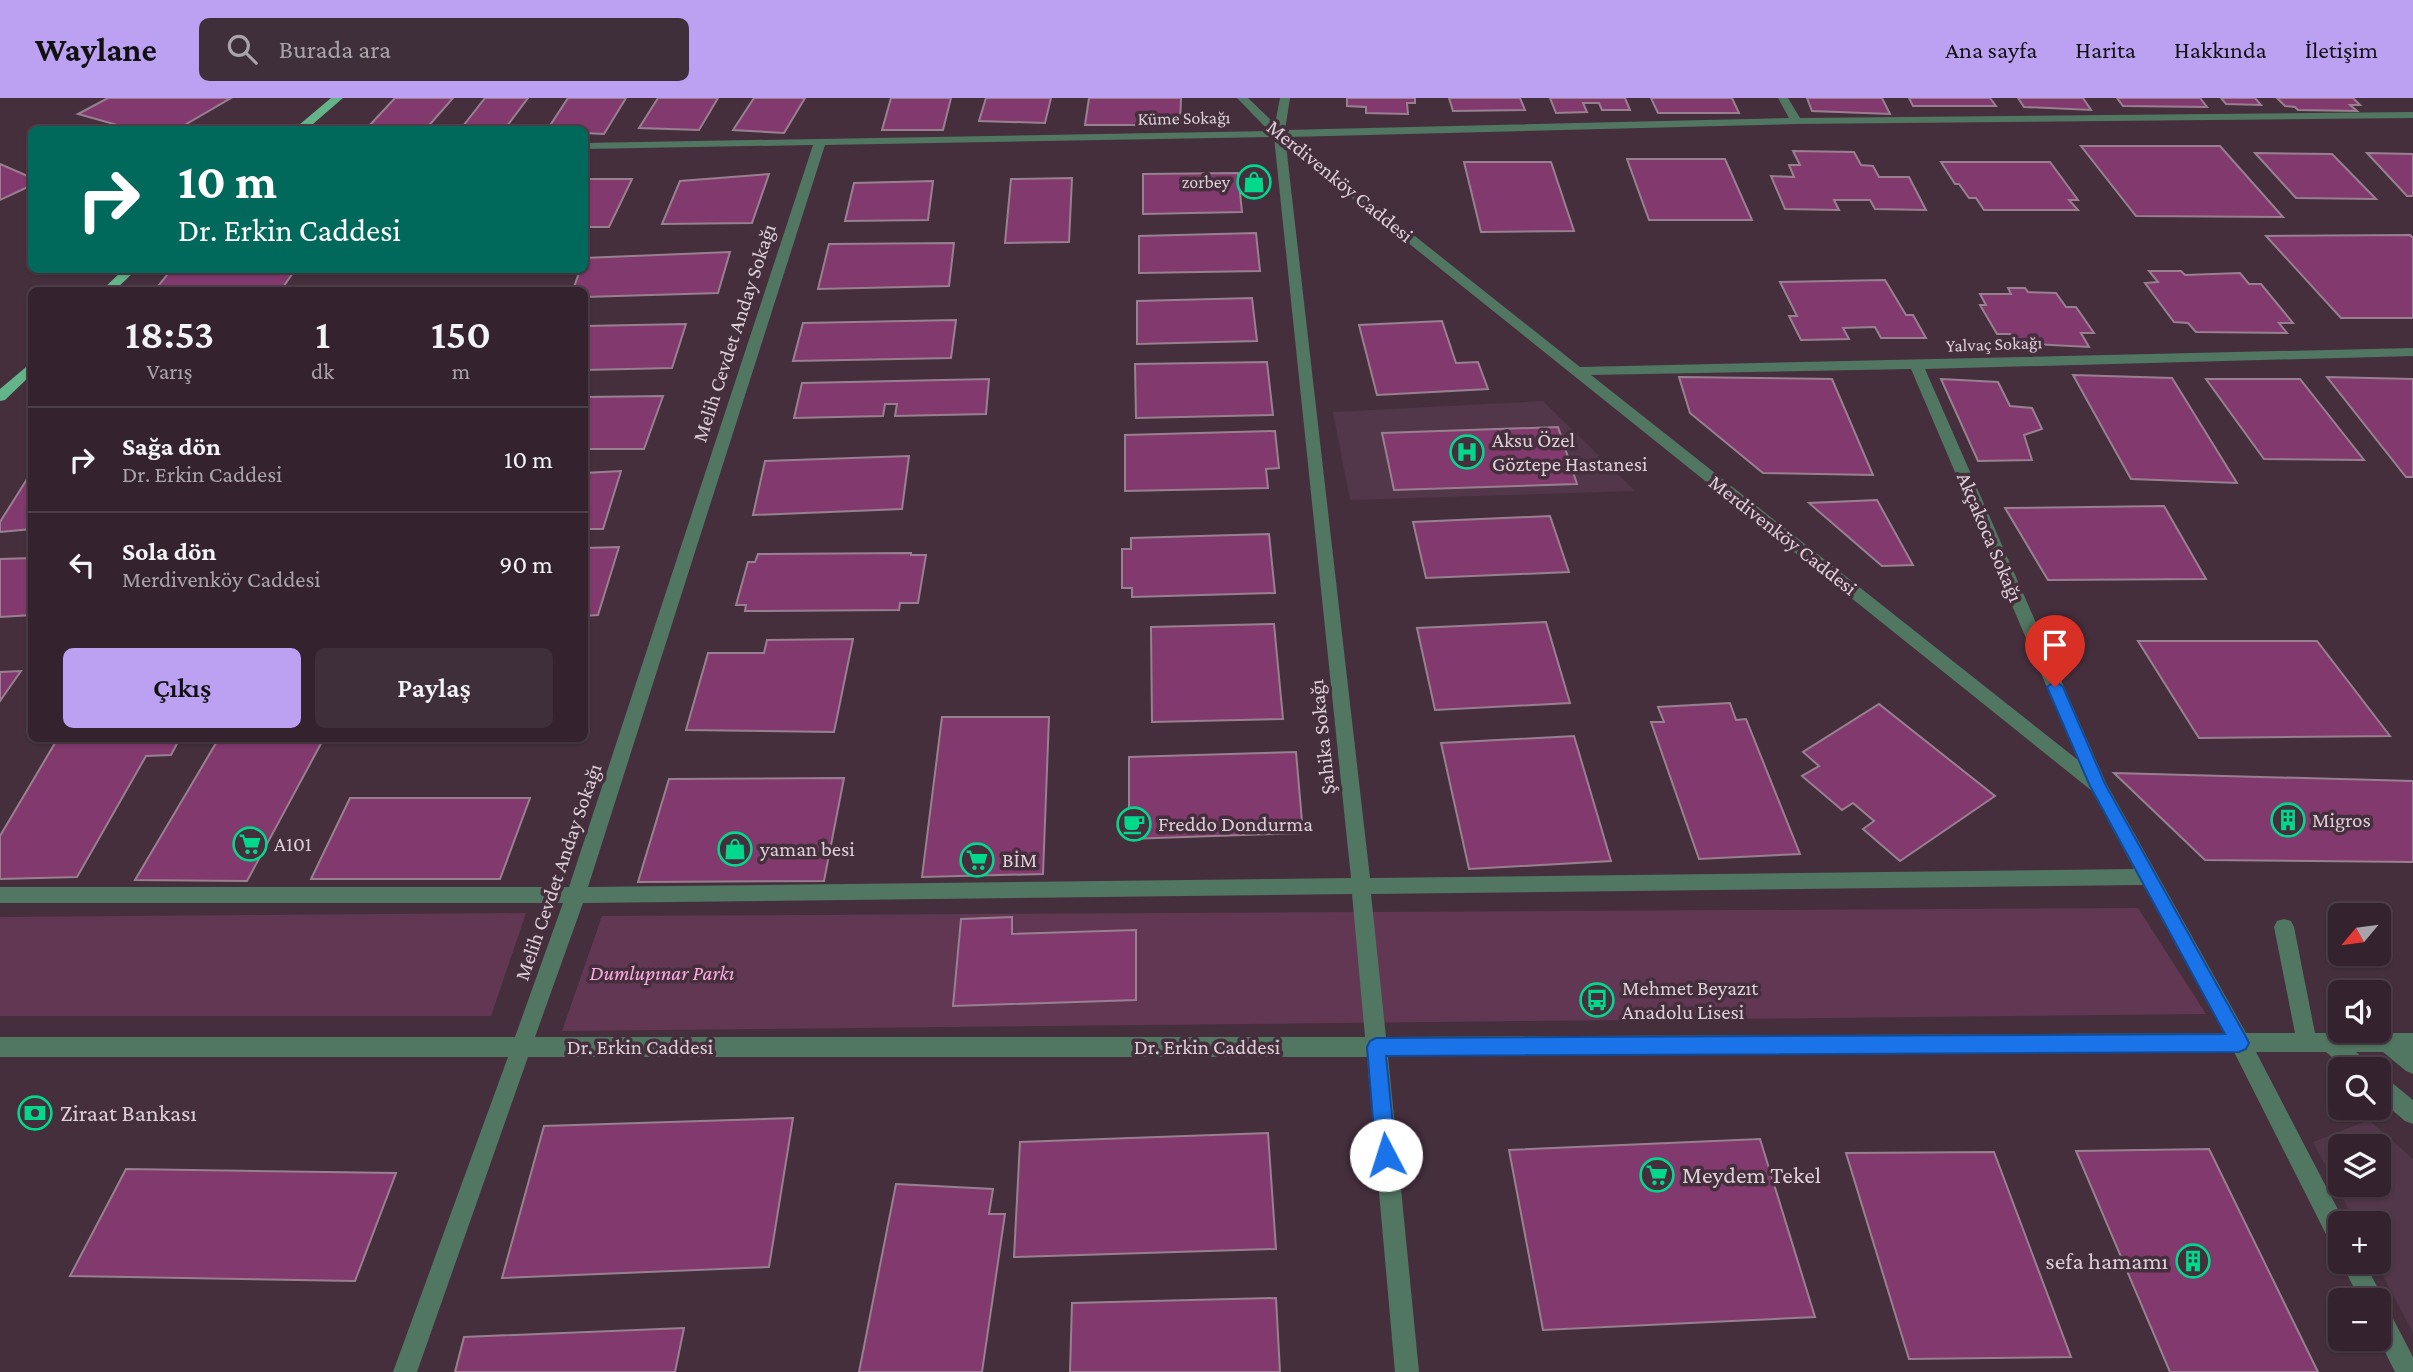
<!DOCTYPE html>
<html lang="tr">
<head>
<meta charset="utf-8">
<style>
	:root { --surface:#34232e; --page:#3f2f3a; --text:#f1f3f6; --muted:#a9a4aa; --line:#4e404a; --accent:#bca0f2 }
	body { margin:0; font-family:"Crimson Pro",serif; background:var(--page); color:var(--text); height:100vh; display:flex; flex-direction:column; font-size:26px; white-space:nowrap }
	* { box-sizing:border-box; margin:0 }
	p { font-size:23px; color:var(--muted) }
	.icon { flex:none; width:38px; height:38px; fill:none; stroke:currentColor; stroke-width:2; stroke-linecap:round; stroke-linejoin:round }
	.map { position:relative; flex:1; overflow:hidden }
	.sheet { position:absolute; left:28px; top:189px; width:560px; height:455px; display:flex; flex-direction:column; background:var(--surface); border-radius:10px; box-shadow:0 2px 5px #0004,0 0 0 2px var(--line) }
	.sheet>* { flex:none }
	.top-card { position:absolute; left:28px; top:28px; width:560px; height:147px; border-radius:10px; box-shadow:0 2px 5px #0004,0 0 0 2px var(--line); background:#00695c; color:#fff; overflow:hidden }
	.needle { width:46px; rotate:241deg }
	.tools { position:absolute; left:2328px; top:805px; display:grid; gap:14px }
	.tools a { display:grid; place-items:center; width:63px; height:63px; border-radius:10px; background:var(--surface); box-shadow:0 2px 5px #0004,0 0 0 2px var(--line); font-size:35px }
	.pin { position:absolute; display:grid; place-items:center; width:60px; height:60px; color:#fff; margin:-72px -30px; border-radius:50% 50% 50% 0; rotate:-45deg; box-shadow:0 0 7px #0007 }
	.pin .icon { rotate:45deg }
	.me { position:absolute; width:77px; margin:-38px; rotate:355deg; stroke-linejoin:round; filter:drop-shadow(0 0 5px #0008) }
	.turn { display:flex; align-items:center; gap:24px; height:147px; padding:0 35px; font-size:32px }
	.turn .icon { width:91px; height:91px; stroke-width:2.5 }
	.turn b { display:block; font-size:49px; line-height:60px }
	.eta { display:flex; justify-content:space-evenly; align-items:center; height:119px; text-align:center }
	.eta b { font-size:42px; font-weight:600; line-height:49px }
	.cta { display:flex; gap:14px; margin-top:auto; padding:14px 35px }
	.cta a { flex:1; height:80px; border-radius:10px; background:var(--accent); color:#111; font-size:28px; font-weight:600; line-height:80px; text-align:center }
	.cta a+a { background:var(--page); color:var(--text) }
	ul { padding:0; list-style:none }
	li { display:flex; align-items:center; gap:21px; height:105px; padding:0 35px; border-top:2px solid var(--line) }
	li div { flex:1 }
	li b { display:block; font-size:26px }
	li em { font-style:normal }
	header { display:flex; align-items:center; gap:42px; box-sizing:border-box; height:98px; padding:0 35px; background:var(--accent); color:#111 }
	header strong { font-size:33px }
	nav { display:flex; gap:38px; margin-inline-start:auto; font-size:24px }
	.search { width:490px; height:63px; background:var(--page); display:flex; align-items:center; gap:18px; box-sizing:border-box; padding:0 24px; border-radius:10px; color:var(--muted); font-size:26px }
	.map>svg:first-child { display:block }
	.built { fill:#523649; fill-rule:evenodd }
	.green { fill:#613754 }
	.building { fill:#82396d; stroke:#998090; stroke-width:2 }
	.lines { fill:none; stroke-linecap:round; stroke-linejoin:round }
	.minor { fill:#517661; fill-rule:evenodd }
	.major { fill:#64b489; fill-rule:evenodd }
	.route { fill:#1a73e8; stroke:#114b97; stroke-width:2 }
	.labels { text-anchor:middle; stroke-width:7; stroke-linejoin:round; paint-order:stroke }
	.far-street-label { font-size:18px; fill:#ddcfd8; stroke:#452f3d }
	.far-poi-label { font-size:18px; fill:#ddcfd8; stroke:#452f3d; text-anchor:end }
	.street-label { font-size:21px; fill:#ddcfd8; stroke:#452f3d }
	.poi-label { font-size:21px; fill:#ddcfd8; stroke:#452f3d; text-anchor:start }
	.park-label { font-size:21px; font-style:italic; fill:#feabe3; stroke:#452f3d }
	.near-poi-label { font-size:24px; fill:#ddcfd8; stroke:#452f3d; text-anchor:start }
</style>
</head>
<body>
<header>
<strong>Waylane</strong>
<div class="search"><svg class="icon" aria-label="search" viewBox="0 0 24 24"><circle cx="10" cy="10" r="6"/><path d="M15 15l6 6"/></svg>Burada ara</div>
<nav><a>Ana sayfa</a><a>Harita</a><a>Hakkında</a><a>İletişim</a></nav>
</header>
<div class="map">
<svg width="2413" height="1274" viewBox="0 0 2413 1274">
	<rect width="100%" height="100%" fill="#452f3d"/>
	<g class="built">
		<polygon points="1543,303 1635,393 1350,402 1333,314"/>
		<path d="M 2369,1022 L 2413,1061 L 2413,1235 L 2376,1164 L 2378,1164 L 2378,1125 L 2356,1125 L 2313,1044 ZM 2340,1048 L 2378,1048 L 2378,1087 L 2340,1087 Z"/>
	</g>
	<g class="green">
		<polygon points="2138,810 2206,916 562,933 602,818"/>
		<polygon points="526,815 491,918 0,918 0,819"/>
	</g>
	<g class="building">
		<polygon points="108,0 231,0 176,32 135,32 78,16"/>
		<polygon points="395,0 453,0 425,32 367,30"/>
		<polygon points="485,0 528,0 504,32 460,32"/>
		<polygon points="568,0 626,0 604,36 584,35 584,32 547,32"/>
		<polygon points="658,0 718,0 699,32 639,30"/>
		<polygon points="754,0 805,0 784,35 733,32"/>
		<polygon points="891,0 951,0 943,32 882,32"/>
		<polygon points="986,0 1051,0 1045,25 979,23"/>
		<polygon points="1089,0 1181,0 1180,27 1085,27"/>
		<polygon points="1347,0 1415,0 1415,5 1407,5 1408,16 1366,15 1366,9 1347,8"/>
		<polygon points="1449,0 1520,0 1525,12 1453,13"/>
		<polygon points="1550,0 1625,0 1630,12 1602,12 1599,5 1583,5 1587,14 1556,15"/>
		<polygon points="1651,0 1732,0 1739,15 1658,15"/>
		<polygon points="1807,0 1882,0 1890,16 1812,13"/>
		<polygon points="1909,0 1990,0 1996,8 1913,8"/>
		<polygon points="2018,0 2083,0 2091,12 2024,9"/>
		<polygon points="2117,0 2200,0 2207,9 2123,8"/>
		<polygon points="2221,0 2255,0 2261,7 2226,6"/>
		<polygon points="2277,0 2353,0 2360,7 2350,7 2357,13 2298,12 2295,9 2285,8"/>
		<polygon points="2081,48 2220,48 2283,119 2136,118"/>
		<polygon points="1793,53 1854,54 1861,67 1873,68 1879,79 1909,79 1926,112 1875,111 1870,102 1834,102 1839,112 1785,111 1771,78 1794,79 1789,67 1800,67"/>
		<polygon points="2255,55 2332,56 2376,101 2296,100"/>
		<polygon points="2367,55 2413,56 2413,98 2407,98"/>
		<polygon points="1627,61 1725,61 1752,122 1649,122"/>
		<polygon points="1464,64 1551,64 1574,133 1481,134"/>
		<polygon points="1941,64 2050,64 2078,102 2069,102 2078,112 1984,112 1976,100 1969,100 1959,86 1955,86"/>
		<polygon points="0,66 32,80 32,87 0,102"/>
		<polygon points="1238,75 1242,114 1143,116 1143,76"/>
		<polygon points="769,76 752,125 662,126 680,83"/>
		<polygon points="1072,80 1069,144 1005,145 1011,81"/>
		<polygon points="584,81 632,81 609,129 584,129"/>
		<polygon points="933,83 928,122 845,123 854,85"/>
		<polygon points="1256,135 1260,173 1139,175 1139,138"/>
		<polygon points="2410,137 2413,140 2413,220 2341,220 2266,138"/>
		<polygon points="954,145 949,188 818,191 829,146"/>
		<polygon points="730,154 718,195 584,199 584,192 573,192 580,172 584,172 584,160"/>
		<polygon points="171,172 295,172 281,192 155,192"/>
		<polygon points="2149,173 2181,173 2185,177 2240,175 2249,186 2261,186 2293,225 2279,225 2287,235 2196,234 2188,225 2174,224 2145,185 2158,184"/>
		<polygon points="1885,182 1906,217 1913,217 1926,240 1881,240 1875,229 1843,230 1849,241 1801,242 1789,218 1797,218 1780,184"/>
		<polygon points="2008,190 2025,190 2028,194 2056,195 2066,209 2076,209 2094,235 2081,235 2089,249 2016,245 2010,236 1997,236 1980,207 1986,207 1980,196 2011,196"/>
		<polygon points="1252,200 1257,243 1137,246 1137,203"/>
		<polygon points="956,222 951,260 793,263 803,225"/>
		<polygon points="1442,223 1456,265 1478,264 1488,291 1377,297 1359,227"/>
		<polygon points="686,226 672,270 584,272 584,228"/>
		<polygon points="1267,264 1273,317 1136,320 1135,266"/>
		<polygon points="2073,277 2172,280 2237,385 2131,381"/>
		<polygon points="1679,279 1832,281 1873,377 1763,375 1690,315"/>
		<polygon points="2327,279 2413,281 2413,379 2406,379"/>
		<polygon points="989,281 986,316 895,318 897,306 885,306 883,318 794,320 802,285"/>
		<polygon points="1941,281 1998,284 2010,308 2032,310 2042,331 2024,337 2032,362 1978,363"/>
		<polygon points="2206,281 2300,281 2364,362 2264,361"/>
		<polygon points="663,298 644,351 584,351 584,299"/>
		<polygon points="1558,329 1577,386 1394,392 1382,335"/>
		<polygon points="1275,333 1279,370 1266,371 1268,390 1125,393 1125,337"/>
		<polygon points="909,358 902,411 753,417 765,363"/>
		<polygon points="621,373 603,431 584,431 584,375"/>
		<polygon points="29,378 32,378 32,431 0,434 0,424"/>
		<polygon points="1877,402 1913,467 1882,468 1809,405"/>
		<polygon points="2164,408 2206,481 2048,482 2005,410"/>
		<polygon points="1550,418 1569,474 1426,480 1413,424"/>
		<polygon points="1269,436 1275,495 1132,499 1132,490 1122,490 1122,451 1131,451 1131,440"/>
		<polygon points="619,449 598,517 584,518 584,450"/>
		<polygon points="911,455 911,457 926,457 918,505 900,505 899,512 745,513 746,507 736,507 748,464 755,464 758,456"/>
		<polygon points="32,460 32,517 0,519 0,461"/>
		<polygon points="1546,524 1570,605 1435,612 1417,530"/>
		<polygon points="1274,526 1283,621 1152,624 1151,529"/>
		<polygon points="853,541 834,634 686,632 708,555 764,555 767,542"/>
		<polygon points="2138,543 2317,543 2390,638 2199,640"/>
		<polygon points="21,573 0,603 0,574"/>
		<polygon points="1730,605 1736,622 1746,621 1800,756 1699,761 1651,624 1664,624 1658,609"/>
		<polygon points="1879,606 1995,698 1900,763 1863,731 1874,723 1853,705 1842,712 1802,678 1819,668 1803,654"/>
		<polygon points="942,619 1049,619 1043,776 922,779"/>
		<polygon points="1574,638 1611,763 1469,771 1441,645"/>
		<polygon points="58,640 180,640 171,657 146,658 77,779 0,781 0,738"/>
		<polygon points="219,640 324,640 247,783 135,782"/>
		<polygon points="1296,654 1303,735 1129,741 1129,659"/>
		<polygon points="2114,675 2413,683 2413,764 2205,762"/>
		<polygon points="844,680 824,783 638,784 669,681"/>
		<polygon points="350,700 530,700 500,781 311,781"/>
		<polygon points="1012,819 1012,836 1136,832 1136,902 953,908 961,821"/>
		<polygon points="793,1020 769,1169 502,1180 544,1028"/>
		<polygon points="1268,1035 1276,1151 1014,1159 1020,1044"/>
		<polygon points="1760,1041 1815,1219 1543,1232 1509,1052"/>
		<polygon points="2209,1051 2318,1274 2170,1274 2076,1053"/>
		<polygon points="1994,1054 2071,1259 1909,1261 1846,1055"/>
		<polygon points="126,1071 396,1075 355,1183 70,1178"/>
		<polygon points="896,1086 993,1091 989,1116 1005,1116 982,1274 859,1274"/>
		<polygon points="1276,1200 1280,1274 1070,1274 1072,1205"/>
		<polygon points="684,1230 675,1274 455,1274 464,1239"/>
	</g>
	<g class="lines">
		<g class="minor">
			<path d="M 1237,0 L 1248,0 L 1275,26 L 1280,0 L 1290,0 L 1285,32 L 1789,20 L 1778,0 L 1788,0 L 1800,20 L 2413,14 L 2413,20 L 1796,26 L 1290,39 L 1580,269 L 2413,250 L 2413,258 L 1925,271 L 2106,685 L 2246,935 L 2295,935 L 2274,829 L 2277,823 L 2284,821 L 2291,823 L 2294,829 L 2315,935 L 2413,935 L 2413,976 L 2406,973 L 2383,954 L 2356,954 L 2368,964 L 2371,971 L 2346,971 L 2326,954 L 2256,954 L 2345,1125 L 2340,1125 L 2340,1151 L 2332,1148 L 2234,954 L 1388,958 L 1419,1274 L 1395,1274 L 1367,959 L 528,959 L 417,1274 L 393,1274 L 508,959 L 0,959 L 0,939 L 515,939 L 563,805 L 0,805 L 0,789 L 569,789 L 813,47 L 584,51 L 584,45 L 1269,33 ZM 1274,39 L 1351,780 L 588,789 L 825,47 ZM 1286,47 L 2092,693 L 2134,771 L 1370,780 ZM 1911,271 L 2078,662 L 1591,277 ZM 2143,787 L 2224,935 L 1386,939 L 1371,796 ZM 1352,796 L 1365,939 L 535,939 L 583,805 Z"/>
			<polygon points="2378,976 2385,979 2413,1002 2413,1026 2405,1023 2378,1000"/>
			<polygon points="2341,1164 2364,1164 2380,1194 2382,1205 2386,1207 2413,1259 2413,1274 2395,1274 2378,1240 2378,1202 2360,1202"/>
		</g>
		<g class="major">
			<polygon points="331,0 343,0 306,32 293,32"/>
			<polygon points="123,172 136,172 115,192 102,192"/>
			<polygon points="32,264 32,276 5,302 0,303 0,291"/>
		</g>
	</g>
	<polygon class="route" points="2055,583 2063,589 2105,686 2246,939 2249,945 2246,951 2239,954 1386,958 1396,1057 1393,1064 1386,1067 1379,1064 1376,1057 1367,949 1370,943 1376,940 2225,936 2090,688 2047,589"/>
	<defs>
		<symbol id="shop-ring" viewBox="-11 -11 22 22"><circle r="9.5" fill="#452f3d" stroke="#00d98c" stroke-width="1.5"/><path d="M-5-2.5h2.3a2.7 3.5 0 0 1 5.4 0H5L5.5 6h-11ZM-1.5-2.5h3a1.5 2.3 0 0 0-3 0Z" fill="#00d98c"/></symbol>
		<symbol id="hospital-ring" viewBox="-11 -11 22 22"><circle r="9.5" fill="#452f3d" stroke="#00d98c" stroke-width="1.5"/><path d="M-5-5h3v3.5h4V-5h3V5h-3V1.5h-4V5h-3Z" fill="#00d98c"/></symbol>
		<symbol id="building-ring" viewBox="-11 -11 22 22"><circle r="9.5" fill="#452f3d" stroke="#00d98c" stroke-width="1.5"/><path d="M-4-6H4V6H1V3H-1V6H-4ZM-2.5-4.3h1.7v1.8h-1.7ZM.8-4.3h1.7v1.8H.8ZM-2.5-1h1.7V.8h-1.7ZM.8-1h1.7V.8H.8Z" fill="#00d98c"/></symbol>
		<symbol id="cafe-ring" viewBox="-11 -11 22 22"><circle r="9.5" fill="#452f3d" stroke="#00d98c" stroke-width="1.5"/><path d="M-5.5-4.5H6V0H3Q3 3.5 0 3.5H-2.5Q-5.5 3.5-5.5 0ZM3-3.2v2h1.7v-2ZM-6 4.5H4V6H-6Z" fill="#00d98c"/></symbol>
		<symbol id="supermarket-ring" viewBox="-11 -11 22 22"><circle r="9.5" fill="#452f3d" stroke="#00d98c" stroke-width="1.5"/><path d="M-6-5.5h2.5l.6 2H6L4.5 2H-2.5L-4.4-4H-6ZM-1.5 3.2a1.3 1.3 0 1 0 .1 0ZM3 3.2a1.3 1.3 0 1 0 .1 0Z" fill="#00d98c"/></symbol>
		<symbol id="bus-ring" viewBox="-11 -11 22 22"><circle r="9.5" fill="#452f3d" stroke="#00d98c" stroke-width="1.5"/><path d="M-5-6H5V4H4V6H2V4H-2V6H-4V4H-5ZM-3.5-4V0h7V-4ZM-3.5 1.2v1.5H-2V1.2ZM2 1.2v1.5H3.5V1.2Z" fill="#00d98c"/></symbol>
		<symbol id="bank-ring" viewBox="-11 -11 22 22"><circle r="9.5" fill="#452f3d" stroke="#00d98c" stroke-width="1.5"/><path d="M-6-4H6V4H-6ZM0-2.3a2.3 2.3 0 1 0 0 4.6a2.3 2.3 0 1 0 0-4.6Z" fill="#00d98c"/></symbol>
	</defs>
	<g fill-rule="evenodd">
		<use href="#shop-ring" x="1235" y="65" width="38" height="38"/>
		<use href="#hospital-ring" x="1448" y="335" width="38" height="38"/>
		<use href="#building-ring" x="2269" y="703" width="38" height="38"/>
		<use href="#cafe-ring" x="1115" y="707" width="38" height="38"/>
		<use href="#supermarket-ring" x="231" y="727" width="38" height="38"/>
		<use href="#shop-ring" x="716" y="732" width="38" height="38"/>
		<use href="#supermarket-ring" x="958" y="743" width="38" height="38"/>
		<use href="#bus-ring" x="1578" y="883" width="38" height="38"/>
		<use href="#bank-ring" x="16" y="996" width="38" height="38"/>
		<use href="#supermarket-ring" x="1638" y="1058" width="38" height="38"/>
		<use href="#building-ring" x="2174" y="1144" width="38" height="38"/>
	</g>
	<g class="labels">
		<g class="far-street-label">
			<text transform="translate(1184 20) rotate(-1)" y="6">Küme Sokağı</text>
			<text transform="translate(1994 246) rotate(-2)" y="6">Yalvaç Sokağı</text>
		</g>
		<g class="far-poi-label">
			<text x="1230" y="90">zorbey</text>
		</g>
		<g class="street-label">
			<text transform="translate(1340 83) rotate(39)" y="7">Merdivenköy Caddesi</text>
			<text transform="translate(734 235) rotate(-72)" y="7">Melih Cevdet Anday Sokağı</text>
			<text transform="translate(1783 437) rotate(38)" y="7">Merdivenköy Caddesi</text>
			<text transform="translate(1990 439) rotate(67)" y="7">Akçakoca Sokağı</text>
			<text transform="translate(1322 639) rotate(-96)" y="7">Şahika Sokağı</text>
			<text transform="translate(558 774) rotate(-71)" y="7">Melih Cevdet Anday Sokağı</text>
			<text x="640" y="956">Dr. Erkin Caddesi</text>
			<text x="1207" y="956">Dr. Erkin Caddesi</text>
		</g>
		<g class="poi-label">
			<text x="1492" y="349">Aksu Özel<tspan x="1492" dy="24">Göztepe Hastanesi</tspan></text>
			<text x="2312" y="729">Migros</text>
			<text x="1158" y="733">Freddo Dondurma</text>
			<text x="274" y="753">A101</text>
			<text x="760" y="758">yaman besi</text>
			<text x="1002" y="769">BİM</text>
			<text x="1622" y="897">Mehmet Beyazıt<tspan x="1622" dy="24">Anadolu Lisesi</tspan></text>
		</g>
		<g class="park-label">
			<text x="662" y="882">Dumlupınar Parkı</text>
		</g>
		<g class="near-poi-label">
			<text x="60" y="1023">Ziraat Bankası</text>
			<text x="1682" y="1085">Meydem Tekel</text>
			<text x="2168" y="1171" text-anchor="end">sefa hamamı</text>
		</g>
	</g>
</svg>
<div class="tools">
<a><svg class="needle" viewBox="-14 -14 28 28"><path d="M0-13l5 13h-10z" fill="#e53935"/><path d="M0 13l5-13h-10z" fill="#a9a4aa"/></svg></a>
<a><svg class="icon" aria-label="sound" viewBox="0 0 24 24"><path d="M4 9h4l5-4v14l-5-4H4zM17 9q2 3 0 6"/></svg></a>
<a><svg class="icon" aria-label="search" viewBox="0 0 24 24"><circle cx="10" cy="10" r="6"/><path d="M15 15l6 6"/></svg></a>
<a><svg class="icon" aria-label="layers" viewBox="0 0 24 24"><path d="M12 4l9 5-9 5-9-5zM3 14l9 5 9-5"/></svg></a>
<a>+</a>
<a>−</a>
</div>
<div class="pin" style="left:2055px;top:589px;background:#d93025"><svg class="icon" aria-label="arrive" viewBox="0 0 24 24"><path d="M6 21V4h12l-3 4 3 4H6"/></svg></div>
<svg class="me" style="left:1386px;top:1057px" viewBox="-20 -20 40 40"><circle r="19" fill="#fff"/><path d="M0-13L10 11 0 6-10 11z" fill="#1a73e8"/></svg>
<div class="top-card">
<div class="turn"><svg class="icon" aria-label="right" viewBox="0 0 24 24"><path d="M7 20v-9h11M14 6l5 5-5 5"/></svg><div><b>10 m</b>Dr. Erkin Caddesi</div></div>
</div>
<section class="sheet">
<div class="eta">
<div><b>18:53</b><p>Varış</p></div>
<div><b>1</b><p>dk</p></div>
<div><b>150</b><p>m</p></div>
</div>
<ul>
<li><svg class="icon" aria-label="right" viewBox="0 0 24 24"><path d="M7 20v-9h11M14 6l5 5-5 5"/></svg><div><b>Sağa dön</b><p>Dr. Erkin Caddesi</p></div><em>10 m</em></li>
<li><svg class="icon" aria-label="left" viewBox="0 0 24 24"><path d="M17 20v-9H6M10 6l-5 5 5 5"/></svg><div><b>Sola dön</b><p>Merdivenköy Caddesi</p></div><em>90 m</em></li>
</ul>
<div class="cta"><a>Çıkış</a><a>Paylaş</a></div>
</section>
</div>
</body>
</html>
